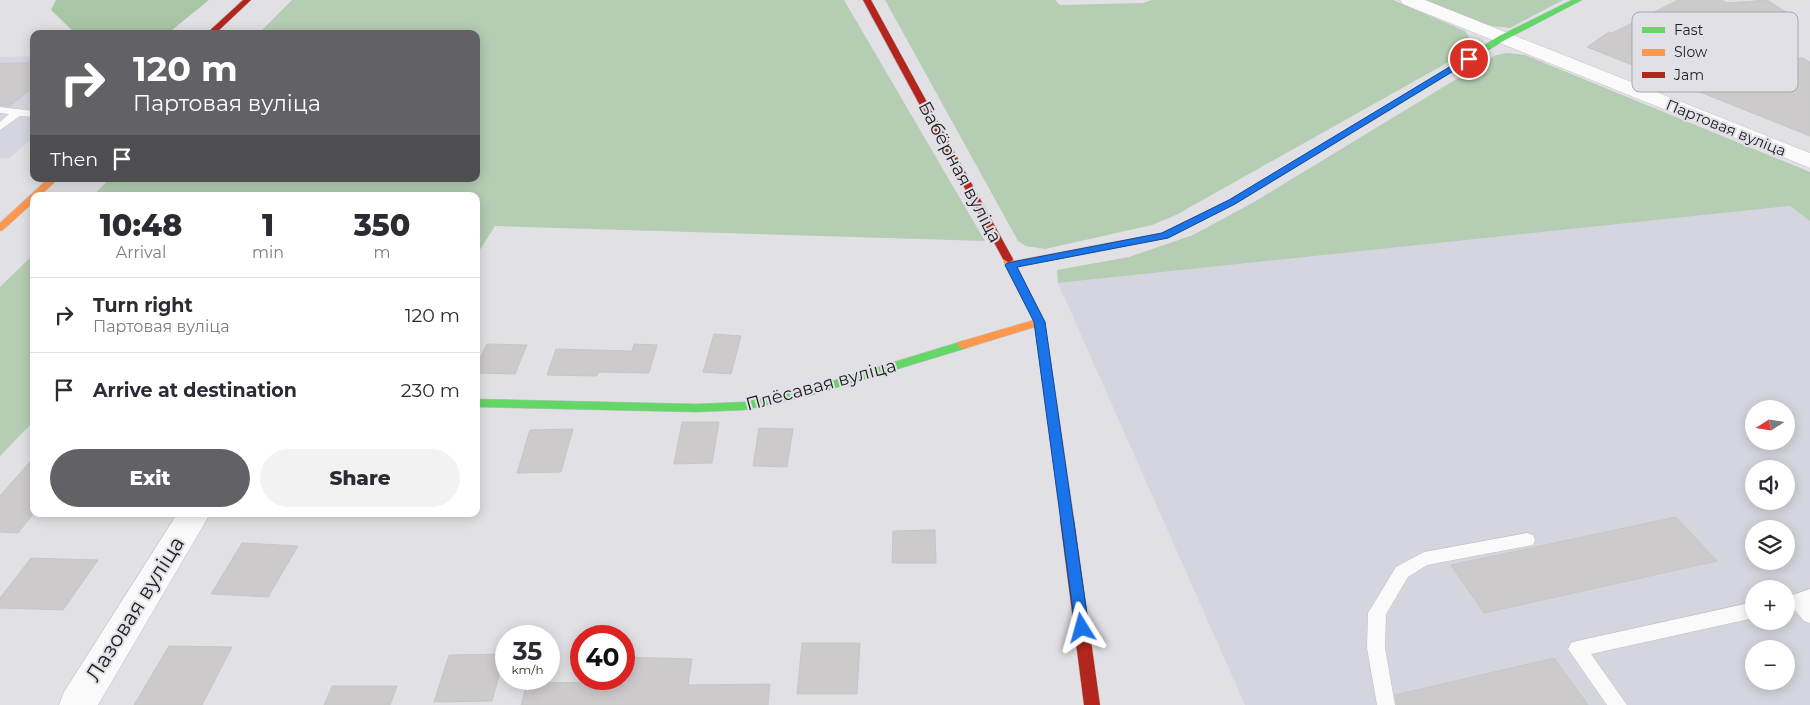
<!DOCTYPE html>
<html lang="en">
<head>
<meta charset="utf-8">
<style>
	:root { --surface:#fff; --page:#f2f2f3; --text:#2b2b33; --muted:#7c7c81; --line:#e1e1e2; --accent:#626266 }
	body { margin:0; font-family:Montserrat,sans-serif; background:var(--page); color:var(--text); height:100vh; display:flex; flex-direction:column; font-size:19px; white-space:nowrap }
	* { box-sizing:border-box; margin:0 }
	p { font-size:16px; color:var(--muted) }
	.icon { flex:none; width:28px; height:28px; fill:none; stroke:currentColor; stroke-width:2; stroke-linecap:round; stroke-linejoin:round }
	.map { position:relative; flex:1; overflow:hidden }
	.panel { position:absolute; left:30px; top:192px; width:450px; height:325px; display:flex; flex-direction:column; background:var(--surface); border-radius:10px; box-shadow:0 2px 12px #0003 }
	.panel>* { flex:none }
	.hud { position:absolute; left:30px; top:30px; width:450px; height:152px; border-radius:10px; box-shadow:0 2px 12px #0003; background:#626266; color:#fff; overflow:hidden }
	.needle { width:32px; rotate:258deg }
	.tools { position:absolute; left:1745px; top:400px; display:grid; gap:10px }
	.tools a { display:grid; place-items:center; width:50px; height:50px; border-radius:50%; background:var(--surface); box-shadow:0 2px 12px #0003; font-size:25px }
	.speed { position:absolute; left:495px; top:625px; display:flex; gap:10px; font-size:25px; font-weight:700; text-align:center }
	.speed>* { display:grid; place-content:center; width:65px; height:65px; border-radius:50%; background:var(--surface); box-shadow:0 2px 12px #0003; line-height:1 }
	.speed small { font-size:12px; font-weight:400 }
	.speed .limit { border:8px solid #d22; background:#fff; color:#111 }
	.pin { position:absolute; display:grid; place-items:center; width:42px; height:42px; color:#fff; margin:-21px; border:2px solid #fff; border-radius:50%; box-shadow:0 1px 5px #0007 }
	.me { position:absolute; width:55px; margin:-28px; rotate:352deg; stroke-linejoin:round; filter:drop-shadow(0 0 4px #0008) }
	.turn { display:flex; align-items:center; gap:18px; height:105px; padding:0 20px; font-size:22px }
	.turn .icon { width:65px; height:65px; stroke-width:2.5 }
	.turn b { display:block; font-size:35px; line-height:42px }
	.then { display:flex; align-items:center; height:48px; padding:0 20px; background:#0003; gap:10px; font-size:19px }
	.eta { display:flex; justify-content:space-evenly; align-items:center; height:85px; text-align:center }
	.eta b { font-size:30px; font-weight:800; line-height:35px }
	.cta { display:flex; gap:10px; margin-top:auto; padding:10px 20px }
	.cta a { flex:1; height:58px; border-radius:30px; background:var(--accent); color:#fff; font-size:20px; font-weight:800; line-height:58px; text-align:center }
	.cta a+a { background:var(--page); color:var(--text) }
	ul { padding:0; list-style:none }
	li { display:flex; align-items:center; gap:15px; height:75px; padding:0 20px; border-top:1px solid var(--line) }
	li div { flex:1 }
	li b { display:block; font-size:19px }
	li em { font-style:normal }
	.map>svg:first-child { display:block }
	.built { fill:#d5d5df; fill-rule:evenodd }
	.green { fill:#b5cdb3 }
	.forest { fill:#a8c6a5 }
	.building { fill:#cccacb; stroke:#c7c6c7 }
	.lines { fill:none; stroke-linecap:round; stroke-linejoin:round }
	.lane-casing { stroke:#bfbfc2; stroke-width:1 }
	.street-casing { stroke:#bfbfc2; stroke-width:1 }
	.fast-casing { stroke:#bfbfc2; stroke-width:1 }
	.slow-casing { stroke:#bfbfc2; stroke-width:1 }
	.jam-casing { stroke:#bfbfc2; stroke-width:1 }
	.lane { fill:#fafafb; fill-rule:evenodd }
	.street { fill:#fafafb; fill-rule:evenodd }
	.fast { fill:#63d668; fill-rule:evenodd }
	.slow { fill:#ff974d; fill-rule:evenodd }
	.jam { fill:#b3261e; fill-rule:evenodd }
	.route { fill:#1a73e8; stroke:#114b97 }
	.labels { text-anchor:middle; stroke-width:4; stroke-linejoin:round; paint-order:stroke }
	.far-street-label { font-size:15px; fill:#1e1e21; stroke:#e0e0e6 }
	.street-label { font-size:18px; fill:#1e1e21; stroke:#e0e0e6 }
	.near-street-label { font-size:21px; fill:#1e1e21; stroke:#e0e0e6 }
	.key { fill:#e0e0e6; stroke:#a6a6ab; stroke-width:1 }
	.key-label { font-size:14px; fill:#1e1e21 }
</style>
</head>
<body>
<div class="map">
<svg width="1810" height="705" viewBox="0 0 1810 705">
	<rect width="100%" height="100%" fill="#e1e1e5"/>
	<g class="built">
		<polygon points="34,56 34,137 8,159 0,158 0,57"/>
		<path d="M 1790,206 L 1810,221 L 1810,705 L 1245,705 L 1058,283 ZM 1754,409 L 1786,409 L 1786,441 L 1754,441 ZM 1754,469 L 1786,469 L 1786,501 L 1754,501 ZM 1754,529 L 1786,529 L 1786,561 L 1754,561 ZM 1754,589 L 1786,589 L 1786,621 L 1754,621 ZM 1754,649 L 1786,649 L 1786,681 L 1754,681 Z"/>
	</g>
	<g class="green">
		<polygon points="292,0 844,0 985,241 495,226 476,256 476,196 92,196 110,179 476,179 476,34 258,34"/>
		<polygon points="885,0 1055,0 1060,5 1143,3 1152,0 1393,0 1465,31 1473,44 1470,50 1176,215 1152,225 1045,249 1026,246 1018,241"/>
		<polygon points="1420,0 1563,0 1510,28 1482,25"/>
		<polygon points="1507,53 1525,55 1810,172 1810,221 1790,206 1058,283 1057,270 1129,257 1193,235 1254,202 1496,55"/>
		<polygon points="34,254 34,421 0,456 0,287"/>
	</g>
	<polygon class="forest" points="56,0 209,0 167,34 74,32 51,10"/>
	<g class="building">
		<polygon points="1678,0 1721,0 1728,3 1767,0 1791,15 1722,32 1780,60 1803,58 1810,62 1810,136 1587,47 1609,32 1612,33"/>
		<polygon points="0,63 34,63 34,86 10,106 0,105"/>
		<polygon points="714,334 741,336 731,374 703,372"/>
		<polygon points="487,344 527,345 515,374 476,373 476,366"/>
		<polygon points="634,344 657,345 649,373 599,372 597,376 547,375 556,349 632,351"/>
		<polygon points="682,422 719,422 712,463 674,464"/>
		<polygon points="759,428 793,429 787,467 753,466"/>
		<polygon points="573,429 561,472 517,473 530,430"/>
		<polygon points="34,457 34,513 18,533 0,532 0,496"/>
		<polygon points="1676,517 1717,561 1484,613 1451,565"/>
		<polygon points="935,530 936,563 892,563 893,531"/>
		<polygon points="242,543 298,546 268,597 211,594"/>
		<polygon points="31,558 98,560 63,610 0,608 0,598"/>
		<polygon points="802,643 860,643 857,694 797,694"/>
		<polygon points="169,646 232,647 202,705 134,705"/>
		<polygon points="505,654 492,701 434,702 449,655"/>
		<polygon points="624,657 692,659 688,685 770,684 768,705 521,705 527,683 612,682 613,679 624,679"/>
		<polygon points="1554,658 1588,705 1397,705 1395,695"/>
		<polygon points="332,686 397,686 390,705 324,705"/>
	</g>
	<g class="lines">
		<defs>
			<g id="lane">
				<polygon points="0,107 34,111 34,117 20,116 0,130 0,122 9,114 0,113"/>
				<polygon points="1527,533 1533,535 1535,540 1533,545 1427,565 1408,577 1386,614 1385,648 1395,705 1377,705 1367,648 1368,613 1396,567 1424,552"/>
				<polygon points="1810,589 1810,623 1804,621 1787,601 1790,596"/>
				<polygon points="1754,602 1754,618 1591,654 1627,705 1607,705 1568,649 1571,643 1577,641"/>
			</g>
			<g id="street">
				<polygon points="1400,0 1425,0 1810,153 1810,168 1403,4"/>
				<polygon points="177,514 210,514 98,705 59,705 64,692"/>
			</g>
			<g id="fast">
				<polygon points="1572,0 1582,0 1505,40 1387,112 1381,112 1380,110 1499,36"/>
				<polygon points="963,341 967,342 969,345 967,348 809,396 744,410 696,412 476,407 476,399 696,404 744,402 809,388"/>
			</g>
			<g id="slow">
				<polygon points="1384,107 1388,110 1387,112 1235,204 1168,238 1017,267 1045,322 1074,519 1072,523 1067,524 1062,523 1035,327 963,349 957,345 959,342 1034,320 1005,265 1003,259 1004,257 1012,257 1014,261 1161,233 1229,200"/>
				<polygon points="48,179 58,179 40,196 34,196 34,202 3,230 0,231 0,223"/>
			</g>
			<g id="jam">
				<polygon points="243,0 251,0 215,34 206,34"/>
				<polygon points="863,0 871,0 1013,259 1012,261 1008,262 1003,259"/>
				<polygon points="1067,514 1072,515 1074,519 1100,705 1084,705 1060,519 1062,515"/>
			</g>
		</defs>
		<use href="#lane" class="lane-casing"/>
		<use href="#street" class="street-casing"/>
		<use href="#fast" class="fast-casing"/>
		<use href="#slow" class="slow-casing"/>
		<use href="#jam" class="jam-casing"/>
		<use href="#lane" class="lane"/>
		<use href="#street" class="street"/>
		<use href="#fast" class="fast"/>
		<use href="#slow" class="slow"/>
		<use href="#jam" class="jam"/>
	</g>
	<polygon class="route" points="1466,57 1473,59 1235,204 1168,238 1017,267 1045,322 1089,628 1087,633 1082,635 1076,633 1034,322 1005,265 1007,263 1162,233 1229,200"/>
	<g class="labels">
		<g class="far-street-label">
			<text transform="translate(1726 128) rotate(22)" y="5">Партовая вуліца</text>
		</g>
		<g class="street-label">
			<text transform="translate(960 172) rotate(62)" y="6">Бабёрная вуліца</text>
			<text transform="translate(821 385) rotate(-15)" y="6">Плёсавая вуліца</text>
		</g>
		<g class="near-street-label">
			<text transform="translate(135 609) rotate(-58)" y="7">Лазовая вуліца</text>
		</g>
	</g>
	<rect x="1632" y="12" width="166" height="80" rx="8" class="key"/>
	<rect x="1642" y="27" width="23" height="6" fill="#63d668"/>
	<rect x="1642" y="49" width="23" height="7" fill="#ff974d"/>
	<rect x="1642" y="72" width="23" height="6" fill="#b3261e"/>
	<g class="key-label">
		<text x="1674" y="35">Fast</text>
		<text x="1674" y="57">Slow</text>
		<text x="1674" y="80">Jam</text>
	</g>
</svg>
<div class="tools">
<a><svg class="needle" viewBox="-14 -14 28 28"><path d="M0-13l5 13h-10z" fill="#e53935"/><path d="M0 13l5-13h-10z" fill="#7c7c81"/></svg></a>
<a><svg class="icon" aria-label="sound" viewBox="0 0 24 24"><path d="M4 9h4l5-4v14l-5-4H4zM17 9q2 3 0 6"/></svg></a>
<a><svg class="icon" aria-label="layers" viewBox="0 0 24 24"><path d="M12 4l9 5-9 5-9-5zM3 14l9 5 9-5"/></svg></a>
<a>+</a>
<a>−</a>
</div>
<div class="speed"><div>35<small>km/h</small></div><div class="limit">40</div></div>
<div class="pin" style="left:1469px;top:59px;background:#d93025"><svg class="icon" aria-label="arrive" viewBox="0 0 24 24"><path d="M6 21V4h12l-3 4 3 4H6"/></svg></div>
<svg class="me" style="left:1082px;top:628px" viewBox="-20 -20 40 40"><path d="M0-17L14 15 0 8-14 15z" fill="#1a73e8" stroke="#fff" stroke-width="4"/></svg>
<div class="hud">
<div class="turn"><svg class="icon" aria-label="right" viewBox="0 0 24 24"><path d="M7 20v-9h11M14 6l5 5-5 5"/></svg><div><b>120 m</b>Партовая вуліца</div></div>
<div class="then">Then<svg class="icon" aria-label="arrive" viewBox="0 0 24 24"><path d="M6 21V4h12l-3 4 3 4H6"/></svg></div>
</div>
<section class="panel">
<div class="eta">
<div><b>10:48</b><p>Arrival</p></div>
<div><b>1</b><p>min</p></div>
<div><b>350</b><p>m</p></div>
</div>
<ul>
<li><svg class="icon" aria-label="right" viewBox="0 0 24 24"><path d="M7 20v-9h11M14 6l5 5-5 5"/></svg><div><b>Turn right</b><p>Партовая вуліца</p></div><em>120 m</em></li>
<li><svg class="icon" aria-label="arrive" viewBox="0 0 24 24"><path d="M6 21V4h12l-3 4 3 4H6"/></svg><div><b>Arrive at destination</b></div><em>230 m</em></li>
</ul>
<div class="cta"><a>Exit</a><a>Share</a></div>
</section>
</div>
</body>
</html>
